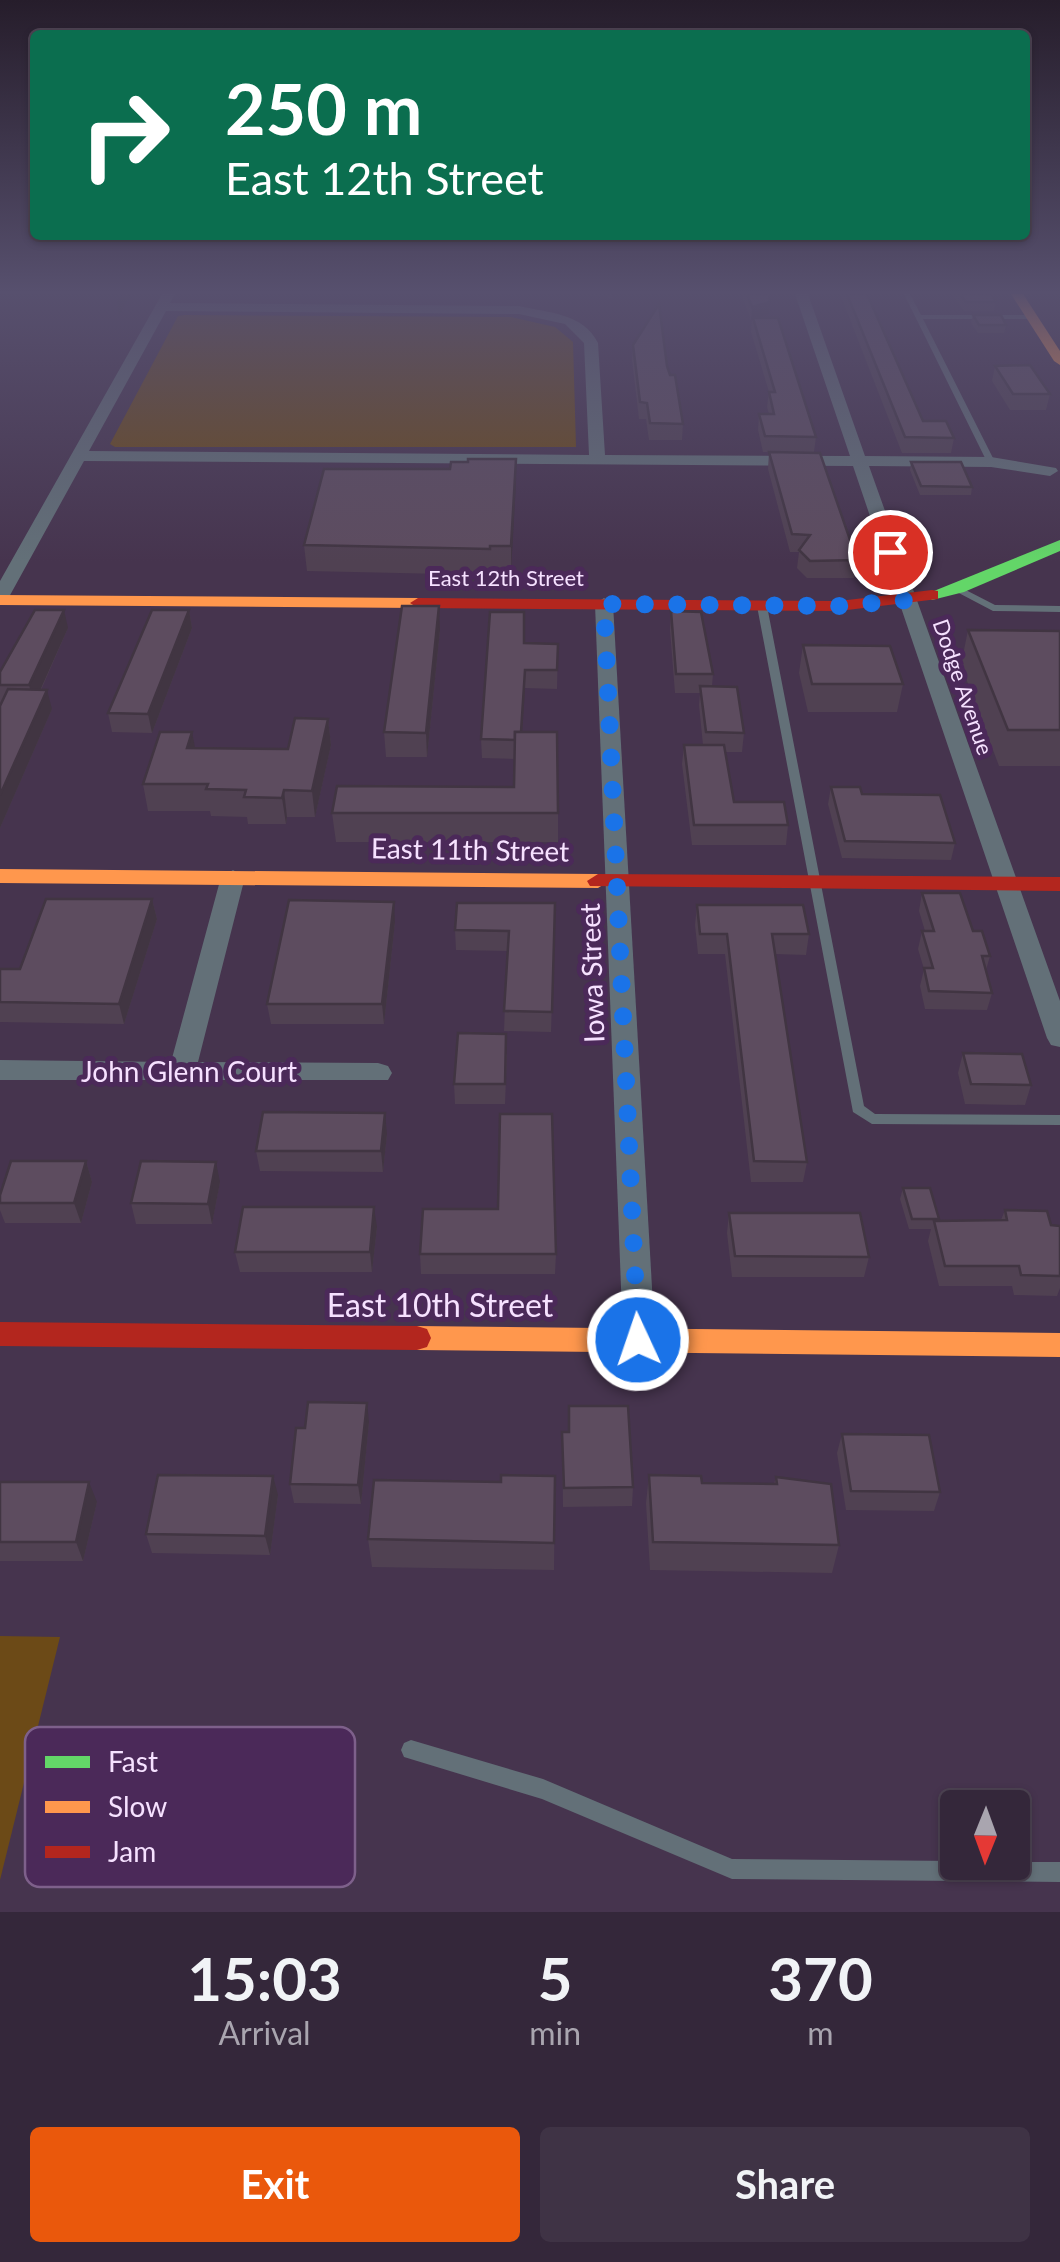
<!DOCTYPE html>
<html lang="en">
<head>
<meta charset="utf-8">
<style>
	:root { --surface:#34273a; --page:#3f3345; --text:#f1f3f6; --muted:#a9a5af; --line:#4e4454; --accent:#ea580c }
	body { margin:0; font-family:Lato,sans-serif; background:var(--page); color:var(--text); height:100vh; display:flex; flex-direction:column; font-size:38px; white-space:nowrap }
	* { box-sizing:border-box; margin:0 }
	p { font-size:32px; color:var(--muted) }
	.icon { flex:none; width:55px; height:55px; fill:none; stroke:currentColor; stroke-width:2; stroke-linecap:round; stroke-linejoin:round }
	.map { position:relative; height:1912px; overflow:hidden }
	.panel { display:flex; flex-direction:column; background:var(--surface); flex:1 }
	.panel>* { flex:none }
	.hud { position:absolute; left:30px; top:30px; width:1000px; height:210px; border-radius:10px; box-shadow:0 2px 8px #0004,0 0 0 2px var(--line); background:#0b6e4f; color:#fff; overflow:hidden }
	.needle { width:65px; rotate:181deg }
	.buttons { position:absolute; left:940px; top:1790px; display:grid; gap:20px }
	.buttons a { display:grid; place-items:center; width:90px; height:90px; border-radius:10px; background:var(--surface); box-shadow:0 2px 8px #0004,0 0 0 2px var(--line); font-size:50px }
	.pin { position:absolute; display:grid; place-items:center; width:85px; height:85px; color:#fff; margin:-42px; border:5px solid #fff; border-radius:50%; box-shadow:0 2px 10px #0007 }
	.me { position:absolute; width:110px; margin:-55px; rotate:357deg; stroke-linejoin:round; filter:drop-shadow(0 0 8px #0008) }
	.turn { display:flex; align-items:center; gap:35px; height:210px; padding:0 30px; font-size:45px }
	.turn .icon { width:130px; height:130px; stroke-width:2.5 }
	.turn b { display:block; font-size:70px; line-height:85px }
	.eta { display:flex; justify-content:space-evenly; align-items:center; height:170px; text-align:center }
	.eta b { font-size:60px; font-weight:700; line-height:70px }
	.button { display:flex; gap:20px; margin-top:auto; padding:20px 30px }
	.button a { flex:1; height:115px; border-radius:10px; background:var(--accent); color:#fff; font-size:40px; font-weight:700; line-height:115px; text-align:center }
	.button a+a { background:var(--page); color:var(--text) }
	.map>svg:first-child { display:block }
	.green { fill:#6c4a17 }
	.lines { fill:none; stroke-linecap:round; stroke-linejoin:round }
	.lane { fill:#637078; fill-rule:evenodd }
	.street { fill:#637078; fill-rule:evenodd }
	.fast { fill:#63d668; fill-rule:evenodd }
	.slow { fill:#ff974d; fill-rule:evenodd }
	.jam { fill:#b3261e; fill-rule:evenodd }
	.wall { fill:#504152 }
	.shaded-wall { fill:#413542 }
	.building { fill:#5d4c5f; stroke:#413542; stroke-width:2.5 }
	.route { stroke:#1a73e8; stroke-width:18; stroke-dasharray:0 32.4 }
	.labels { text-anchor:middle; stroke-width:10; stroke-linejoin:round; paint-order:stroke }
	.far-street-label { font-size:22px; fill:#f6e1ff; stroke:#4b2959 }
	.street-label { font-size:28px; fill:#f6e1ff; stroke:#4b2959 }
	.near-street-label { font-size:32px; fill:#f6e1ff; stroke:#4b2959 }
	.key { fill:#4b2959; stroke:#7e608b; stroke-width:2.5 }
	.key-label { font-size:28px; fill:#f6e1ff }
</style>
</head>
<body>
<div class="map">
<svg width="1060" height="1912" viewBox="0 0 1060 1912">
	<rect width="100%" height="100%" fill="#46344e"/>
	<g class="green">
		<polygon points="184,315 511,317 555,327 573,342 576,447 115,447 110,444 178,316"/>
		<polygon points="0,1636 60,1637 0,1880"/>
	</g>
	<g class="lines">
		<g class="lane">
			<polygon points="904,294 910,294 921,315 1032,315 1035,317 1032,319 923,319 995,462 994,464 987,462"/>
			<polygon points="958,586 995,605 1060,606 1060,612 993,611 955,591 955,587"/>
			<polygon points="762,603 767,606 864,1106 875,1114 1060,1115 1060,1125 872,1124 853,1112 757,606"/>
			<polygon points="411,1740 543,1779 732,1859 958,1861 958,1862 1060,1862 1060,1882 732,1879 542,1799 404,1757 401,1750 404,1743"/>
		</g>
		<g class="street">
			<path d="M 162,294 L 175,294 L 170,303 L 519,306 C 549,313 583,313 598,343 L 605,455 L 850,456 L 795,294 L 808,294 L 865,456 L 991,457 L 1056,468 L 1058,471 L 1050,476 L 991,467 L 869,466 L 1060,1001 L 1060,1047 L 1051,1045 L 1047,1038 L 853,466 L 84,461 L 9,597 L 0,603 L 0,581 ZM 166,311 L 519,314 L 565,324 L 584,343 L 589,455 L 89,451 Z"/>
			<polygon points="604,598 613,604 655,1340 650,1350 639,1354 628,1350 623,1340 595,604"/>
			<polygon points="233,870 245,877 198,1062 378,1063 388,1066 392,1073 388,1080 0,1080 0,1060 171,1062 221,877"/>
		</g>
		<polygon class="fast" points="1060,540 1060,551 964,592 932,600 924,595"/>
		<g class="slow">
			<polygon points="1011,294 1023,294 1060,351 1060,365 1054,361"/>
			<polygon points="0,595 418,598 426,603 418,608 0,605"/>
			<polygon points="0,869 598,874 609,881 598,888 0,883"/>
			<polygon points="417,1326 1060,1333 1060,1357 417,1350 407,1347 403,1338 407,1329"/>
		</g>
		<g class="jam">
			<polygon points="932,590 938,591 938,599 839,611 418,608 410,603 418,598 839,601"/>
			<polygon points="598,874 1060,877 1060,891 590,886 587,881"/>
			<polygon points="0,1322 417,1326 427,1329 431,1338 427,1347 417,1350 0,1346"/>
		</g>
	</g>
	<g class="wall">
		<polygon points="579,294 613,294 612,298"/>
		<polygon points="741,294 769,294 769,314 757,318 816,437 814,452 763,452 758,430 759,414 769,414 767,407 769,392 751,332 752,319 751,320"/>
		<polygon points="840,294 867,294 923,421 954,438 951,453 902,453"/>
		<polygon points="952,294 991,294 996,302 994,311 964,311"/>
		<polygon points="973,315 1006,325 1004,333 978,333 971,323"/>
		<polygon points="633,345 667,366 683,424 682,440 649,440 646,419 639,419 632,360"/>
		<polygon points="995,366 1050,394 1046,410 1010,410 992,381"/>
		<polygon points="769,452 857,560 854,578 807,578 797,568 799,552 790,552 768,469"/>
		<polygon points="516,459 511,572 490,572 490,575 307,571 304,545 450,469 468,462"/>
		<polygon points="911,462 972,487 971,495 920,495 910,470"/>
		<polygon points="189,610 192,628 152,733 112,732 108,713"/>
		<polygon points="671,611 713,674 712,686 744,733 742,752 725,752 734,802 788,825 786,845 692,845 682,764 684,745 703,745 699,705 700,693 675,693 670,630"/>
		<polygon points="68,628 41,690 52,709 0,828 0,672"/>
		<polygon points="440,630 427,757 386,757 384,732"/>
		<polygon points="968,630 1060,631 1060,766 999,766 961,665"/>
		<polygon points="524,643 558,644 557,689 525,688 522,732 558,813 558,842 336,842 332,813 514,787 515,759 482,758 481,739"/>
		<polygon points="803,645 903,684 897,712 808,712 799,673"/>
		<polygon points="328,719 331,745 315,817 287,817 286,824 248,824 247,817 211,816 210,811 148,811 143,784 195,748 288,749"/>
		<polygon points="831,787 955,843 951,860 842,858 828,804"/>
		<polygon points="922,893 973,931 990,956 986,970 992,993 987,1010 925,1009 920,986 924,969 918,949 922,931 925,931 919,911"/>
		<polygon points="152,899 157,919 124,1024 0,1022 0,969 20,969"/>
		<polygon points="555,903 551,1032 504,1031 507,951 456,950 455,930"/>
		<polygon points="697,905 809,934 806,955 775,954 807,1162 803,1182 751,1182 725,954 698,954 695,925"/>
		<polygon points="395,922 384,1024 271,1024 267,1004"/>
		<polygon points="963,1053 1031,1085 1025,1105 965,1104 958,1073"/>
		<polygon points="507,1054 505,1104 455,1104 454,1084"/>
		<polygon points="387,1134 383,1172 260,1171 256,1151"/>
		<polygon points="86,1161 92,1182 81,1223 5,1223 0,1210 0,1195"/>
		<polygon points="220,1182 212,1224 136,1224 131,1203"/>
		<polygon points="903,1188 939,1219 939,1221 1001,1220 1005,1210 1051,1225 1060,1226 1060,1288 1057,1296 1014,1295 1012,1286 939,1286 928,1241 931,1229 909,1229 900,1199"/>
		<polygon points="498,1209 556,1254 555,1274 421,1274 420,1254"/>
		<polygon points="729,1213 869,1257 864,1277 732,1277 727,1233"/>
		<polygon points="377,1227 372,1272 240,1272 235,1252"/>
		<polygon points="569,1406 633,1487 632,1506 563,1507 562,1432 568,1432"/>
		<polygon points="369,1422 361,1504 294,1503 290,1484"/>
		<polygon points="842,1434 940,1492 934,1511 846,1510 837,1453"/>
		<polygon points="649,1475 702,1483 774,1484 776,1477 839,1545 832,1573 650,1570 646,1503"/>
		<polygon points="555,1476 554,1570 372,1567 368,1539"/>
		<polygon points="0,1482 97,1502 83,1561 0,1561"/>
		<polygon points="278,1495 270,1555 152,1553 146,1534"/>
	</g>
	<g class="shaded-wall">
		<polygon points="122,294 132,294 119,315 117,302"/>
		<polygon points="770,302 769,314 751,320 752,307"/>
		<polygon points="516,459 516,484 511,572 511,546"/>
		<polygon points="439,606 440,630 427,757 426,733"/>
		<polygon points="64,610 68,628 34,704 29,685"/>
		<polygon points="189,610 192,628 152,733 148,714"/>
		<polygon points="525,670 525,688 520,759 520,740"/>
		<polygon points="47,690 52,709 0,828 0,795"/>
		<polygon points="328,719 331,745 315,817 312,791"/>
		<polygon points="192,732 197,758 187,748"/>
		<polygon points="284,790 287,817 286,824 282,798"/>
		<polygon points="152,899 157,919 124,1024 119,1004"/>
		<polygon points="394,902 395,922 384,1024 382,1004"/>
		<polygon points="385,1113 387,1134 383,1172 381,1151"/>
		<polygon points="86,1161 92,1182 81,1223 74,1203"/>
		<polygon points="216,1162 220,1182 212,1224 208,1204"/>
		<polygon points="374,1207 377,1227 372,1272 370,1252"/>
		<polygon points="367,1403 369,1422 361,1504 358,1485"/>
		<polygon points="273,1476 278,1495 270,1555 265,1536"/>
		<polygon points="89,1482 97,1502 83,1561 76,1542"/>
	</g>
	<g class="building">
		<polygon points="747,294 769,294 770,302 752,307"/>
		<polygon points="847,294 867,294 923,421 946,421 954,438 905,437"/>
		<polygon points="960,294 991,294 996,302 966,302"/>
		<polygon points="659,304 667,366 670,375 675,375 683,424 650,423 647,403 640,402 633,345"/>
		<polygon points="973,315 1001,315 1006,325 979,325"/>
		<polygon points="753,318 778,318 816,437 765,436 759,414 774,414 769,392 775,392"/>
		<polygon points="1030,365 1050,394 1013,394 995,366"/>
		<polygon points="769,452 820,453 857,560 810,561 799,550 810,535 792,534"/>
		<polygon points="468,459 516,459 511,546 490,546 490,549 304,545 324,469 450,469 451,462 468,462"/>
		<polygon points="911,462 961,462 972,487 921,486"/>
		<polygon points="402,606 439,606 426,733 384,732"/>
		<polygon points="35,610 64,610 29,685 0,685 0,672"/>
		<polygon points="152,610 189,610 148,714 108,713"/>
		<polygon points="671,611 701,612 713,674 676,674"/>
		<polygon points="490,612 524,612 524,643 558,644 557,670 525,670 521,732 515,732 515,740 481,739"/>
		<polygon points="968,630 1060,631 1060,730 1008,730"/>
		<polygon points="803,645 890,646 903,684 812,684"/>
		<polygon points="700,686 737,687 744,733 706,732"/>
		<polygon points="8,689 47,690 0,795 0,706"/>
		<polygon points="295,718 328,719 312,791 284,790 282,798 244,797 246,790 206,789 208,784 143,784 160,732 192,732 187,748 288,749"/>
		<polygon points="515,732 557,732 558,813 332,813 337,786 514,787"/>
		<polygon points="684,745 724,745 734,802 784,802 788,825 694,825"/>
		<polygon points="831,787 860,787 862,794 940,795 955,843 845,841"/>
		<polygon points="922,893 960,893 973,931 982,931 990,956 982,956 992,993 929,991 924,968 933,968 922,931 934,931"/>
		<polygon points="46,899 152,899 119,1004 0,1002 0,969 20,969"/>
		<polygon points="289,900 394,902 382,1004 267,1004"/>
		<polygon points="457,903 555,903 552,1012 504,1011 509,931 455,930"/>
		<polygon points="697,905 803,905 809,934 772,934 807,1162 754,1161 727,934 700,934"/>
		<polygon points="458,1033 506,1034 505,1084 454,1084"/>
		<polygon points="963,1053 1022,1054 1031,1085 971,1084"/>
		<polygon points="263,1112 385,1113 381,1151 256,1151"/>
		<polygon points="500,1114 552,1114 556,1254 420,1254 423,1209 498,1209"/>
		<polygon points="11,1161 86,1161 74,1203 0,1203 0,1195"/>
		<polygon points="141,1161 216,1162 208,1204 131,1203"/>
		<polygon points="903,1188 930,1188 939,1219 912,1219"/>
		<polygon points="243,1207 374,1207 370,1252 235,1252"/>
		<polygon points="1005,1210 1047,1211 1051,1225 1060,1226 1060,1276 1021,1275 1019,1266 945,1266 934,1221 1007,1220"/>
		<polygon points="729,1213 860,1213 869,1257 735,1256"/>
		<polygon points="308,1402 367,1403 358,1485 290,1484 296,1428 305,1428"/>
		<polygon points="569,1406 628,1406 633,1487 564,1488 562,1432 569,1432"/>
		<polygon points="842,1434 929,1435 940,1492 851,1491"/>
		<polygon points="158,1475 273,1476 265,1536 146,1534"/>
		<polygon points="501,1475 555,1476 554,1543 368,1539 374,1480 501,1482"/>
		<polygon points="649,1475 701,1476 702,1483 777,1484 776,1477 831,1484 839,1545 653,1542"/>
		<polygon points="0,1482 89,1482 76,1542 0,1542"/>
	</g>
	<linearGradient id="sky" x2="0" y2="1"><stop stop-color="#261d2b"/><stop offset="0.52" stop-color="#57506e"/><stop offset="1" stop-color="#57506e" stop-opacity="0"/></linearGradient>
	<rect width="1060" height="562" fill="url(#sky)"/>
	<g class="lines">
		<polyline class="route" points="638,1340 604,604 839,606 907,600 890,552"/>
	</g>
	<g class="labels">
		<g class="far-street-label">
			<text x="506" y="586">East 12th Street</text>
			<text transform="translate(963 687) rotate(71)" y="8">Dodge Avenue</text>
		</g>
		<g class="street-label">
			<text transform="translate(470 850) rotate(1)" y="10">East 11th Street</text>
			<text transform="translate(592 973) rotate(-92)" y="10">Iowa Street</text>
			<text x="189" y="1082">John Glenn Court</text>
		</g>
		<g class="near-street-label">
			<text x="440" y="1317">East 10th Street</text>
		</g>
	</g>
	<rect x="25" y="1727" width="330" height="160" rx="15" class="key"/>
	<rect x="45" y="1756" width="45" height="12" fill="#63d668"/>
	<rect x="45" y="1801" width="45" height="12" fill="#ff974d"/>
	<rect x="45" y="1846" width="45" height="12" fill="#b3261e"/>
	<g class="key-label">
		<text x="108" y="1772">Fast</text>
		<text x="108" y="1817">Slow</text>
		<text x="108" y="1862">Jam</text>
	</g>
</svg>
<div class="buttons">
<a><svg class="needle" viewBox="-14 -14 28 28"><path d="M0-13l5 13h-10z" fill="#e53935"/><path d="M0 13l5-13h-10z" fill="#a9a5af"/></svg></a>
</div>
<div class="pin" style="left:890px;top:552px;background:#d93025"><svg class="icon" aria-label="arrive" viewBox="0 0 24 24"><path d="M6 21V4h12l-3 4 3 4H6"/></svg></div>
<svg class="me" style="left:638px;top:1340px" viewBox="-20 -20 40 40"><circle r="17" fill="#1a73e8" stroke="#fff" stroke-width="3"/><path d="M0-11L8 9 0 5-8 9z" fill="#fff"/></svg>
<div class="hud">
<div class="turn"><svg class="icon" aria-label="right" viewBox="0 0 24 24"><path d="M7 20v-9h11M14 6l5 5-5 5"/></svg><div><b>250 m</b>East 12th Street</div></div>
</div>
</div>
<section class="panel">
<div class="eta">
<div><b>15:03</b><p>Arrival</p></div>
<div><b>5</b><p>min</p></div>
<div><b>370</b><p>m</p></div>
</div>
<div class="button"><a>Exit</a><a>Share</a></div>
</section>
</body>
</html>
